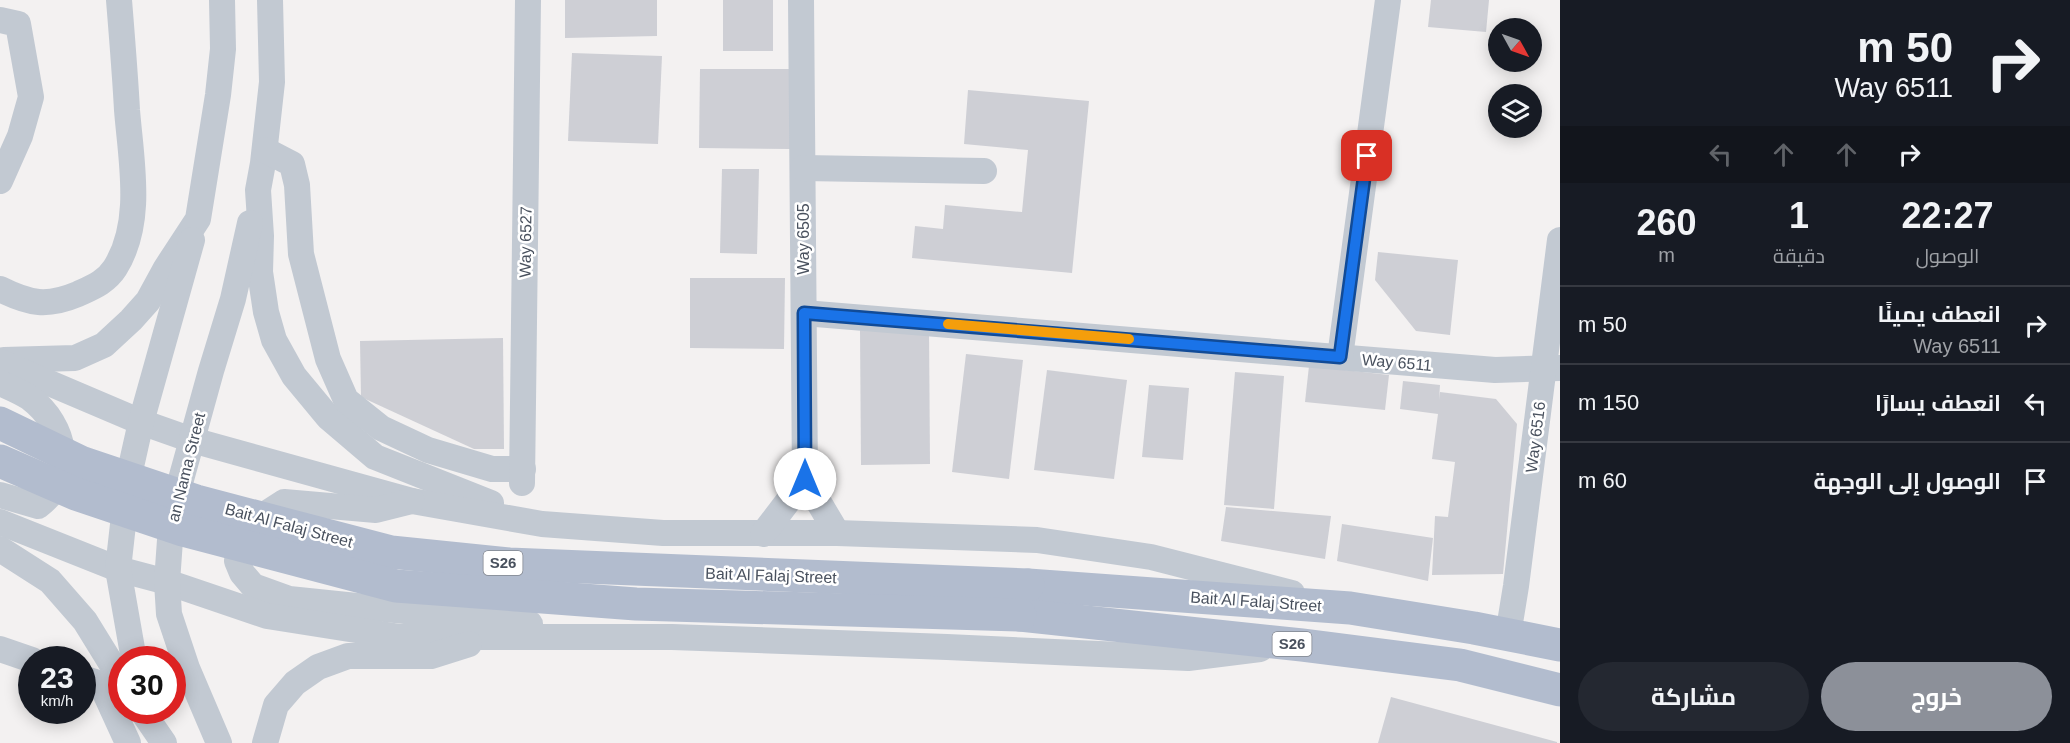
<!DOCTYPE html>
<html lang="ar">
<head>
<meta charset="utf-8">
<style>
	:root { --surface:#171b24; --page:#242831; --text:#f1f3f6; --muted:#9ea1a6; --line:#363941; --accent:#8c9099 }
	body { margin:0; font-family:Helvetica,Cairo,sans-serif; background:var(--page); color:var(--text); direction:rtl; height:100vh; display:flex; flex-direction:column; font-size:22px; white-space:nowrap }
	* { box-sizing:border-box; margin:0 }
	p { font-size:20px; color:var(--muted) }
	.icon { flex:none; width:33px; height:33px; fill:none; stroke:currentColor; stroke-width:2; stroke-linecap:round; stroke-linejoin:round }
	.map { position:relative; flex:1; overflow:hidden; direction:ltr }
	.side { display:flex; flex-direction:column; background:var(--surface); width:510px }
	.side>* { flex:none }
	.hud { background:#171b24; color:var(--text); overflow:hidden }
	.needle { width:39px; rotate:130deg }
	.controls { position:absolute; left:1488px; top:18px; display:grid; gap:12px }
	.controls a { display:grid; place-items:center; width:54px; height:54px; border-radius:50%; background:var(--surface); box-shadow:0 3px 15px #0003; font-size:30px }
	.speed { position:absolute; left:18px; top:646px; display:flex; gap:12px; font-size:30px; font-weight:700; text-align:center }
	.speed>* { display:grid; place-content:center; width:78px; height:78px; border-radius:50%; background:var(--surface); box-shadow:0 3px 15px #0003; line-height:1 }
	.speed small { font-size:15px; font-weight:400 }
	.speed .limit { border:9px solid #d22; background:#fff; color:#111 }
	.pin { position:absolute; display:grid; place-items:center; width:51px; height:51px; color:#fff; margin:-26px; border-radius:12px; box-shadow:0 3px 9px #0006 }
	.me { position:absolute; width:66px; margin:-33px; rotate:0deg; stroke-linejoin:round; filter:drop-shadow(0 0 4px #0008) }
	.turn { display:flex; align-items:center; gap:21px; height:126px; padding:0 18px; font-size:27px }
	.turn .icon { width:78px; height:78px; stroke-width:2.5 }
	.turn b { display:block; font-size:42px; line-height:51px }
	.lanes { display:flex; align-items:center; height:57px; padding:0 18px; background:#0003; justify-content:center; gap:30px; direction:ltr }
	.lanes .off { opacity:.35 }
	.eta { display:flex; justify-content:space-evenly; align-items:center; height:102px; text-align:center }
	.eta b { font-size:36px; font-weight:700; line-height:42px }
	.cta { display:flex; gap:12px; margin-top:auto; padding:12px 18px }
	.cta a { flex:1; height:69px; border-radius:36px; background:var(--accent); color:#fff; font-size:24px; font-weight:700; line-height:69px; text-align:center }
	.cta a+a { background:var(--page); color:var(--text) }
	ul { padding:0; list-style:none }
	li { display:flex; align-items:center; gap:18px; height:78px; padding:0 18px; border-top:2px solid var(--line) }
	li div { flex:1 }
	li b { display:block; font-size:22px }
	li em { font-style:normal }
	main { display:flex; flex:1; min-height:0 }
	.map>svg:first-child { display:block }
	.building { fill:#cecfd5 }
	.lines { fill:none; stroke-linecap:round; stroke-linejoin:round }
	.minor { stroke:#c2c9d2; stroke-width:26 }
	.major { stroke:#b2bcce; stroke-width:33 }
	.major-bridge { stroke:#b2bcce; stroke-width:33 }
	.route-casing { stroke:#114b97; stroke-width:15 }
	.route { stroke:#1a73e8; stroke-width:10 }
	.slow { stroke:#f59e0b; stroke-width:10 }
	.labels { text-anchor:middle; stroke-width:5; stroke-linejoin:round; paint-order:stroke }
	.shield { fill:#fff; stroke:#80858e; stroke-width:1.5 }
	.shield-label { font-size:15px; font-weight:bold; fill:#49515e }
	.street-label { font-size:16px; fill:#49515e; stroke:#fff }
</style>
</head>
<body>
<main>
<section class="side">
<div class="hud">
<div class="turn"><svg class="icon" aria-label="right" viewBox="0 0 24 24"><path d="M7 20v-9h11M14 6l5 5-5 5"/></svg><div><b>50 m</b>Way 6511</div></div>
<div class="lanes"><svg class="icon off" aria-label="left" viewBox="0 0 24 24"><path d="M17 20v-9H6M10 6l-5 5 5 5"/></svg><svg class="icon off" aria-label="ahead" viewBox="0 0 24 24"><path d="M12 20V5M6 11l6-6 6 6"/></svg><svg class="icon off" aria-label="ahead" viewBox="0 0 24 24"><path d="M12 20V5M6 11l6-6 6 6"/></svg><svg class="icon" aria-label="right" viewBox="0 0 24 24"><path d="M7 20v-9h11M14 6l5 5-5 5"/></svg></div>
</div>
<div class="eta">
<div><b>22:27</b><p>الوصول</p></div>
<div><b>1</b><p>دقيقة</p></div>
<div><b>260</b><p>m</p></div>
</div>
<ul>
<li><svg class="icon" aria-label="right" viewBox="0 0 24 24"><path d="M7 20v-9h11M14 6l5 5-5 5"/></svg><div><b>انعطف يمينًا</b><p>Way 6511</p></div><em>50 m</em></li>
<li><svg class="icon" aria-label="left" viewBox="0 0 24 24"><path d="M17 20v-9H6M10 6l-5 5 5 5"/></svg><div><b>انعطف يسارًا</b></div><em>150 m</em></li>
<li><svg class="icon" aria-label="arrive" viewBox="0 0 24 24"><path d="M6 21V4h12l-3 4 3 4H6"/></svg><div><b>الوصول إلى الوجهة</b></div><em>60 m</em></li>
</ul>
<div class="cta"><a>خروج</a><a>مشاركة</a></div>
</section>
<div class="map">
<svg width="1560" height="743" viewBox="0 0 1560 743">
	<rect width="100%" height="100%" fill="#f3f1f1"/>
	<g class="building">
		<polygon points="565,0 657,0 657,36 565,38"/>
		<rect x="723" y="0" width="50" height="51"/>
		<polygon points="1431,0 1489,0 1486,32 1428,27"/>
		<polygon points="572,53 662,56 658,144 568,141"/>
		<polygon points="700,69 791,69 790,149 699,148"/>
		<polygon points="968,90 1089,101 1072,273 912,258 915,226 943,229 945,205 1022,212 1028,150 964,144"/>
		<polygon points="722,169 759,169 757,254 720,253"/>
		<polygon points="1378,252 1458,260 1450,335 1416,331 1375,280"/>
		<polygon points="690,278 785,278 784,349 690,348"/>
		<polygon points="929,329 930,464 861,465 860,330"/>
		<polygon points="503,338 504,449 474,449 361,397 360,341"/>
		<polygon points="966,354 1023,360 1009,479 952,472"/>
		<polygon points="1309,366 1389,375 1385,410 1305,402"/>
		<polygon points="1047,370 1127,380 1114,479 1034,470"/>
		<polygon points="1235,372 1284,376 1274,509 1224,505"/>
		<polygon points="1403,381 1440,385 1439,400 1440,392 1496,399 1517,424 1503,574 1432,575 1435,516 1448,517 1455,462 1432,459 1438,414 1400,409"/>
		<polygon points="1149,385 1189,388 1183,460 1142,457"/>
		<polygon points="1226,507 1331,516 1325,559 1221,541"/>
		<polygon points="1342,524 1433,538 1428,581 1337,561"/>
		<polygon points="1391,697 1557,742 1557,743 1378,743"/>
	</g>
	<g class="lines">
		<g class="minor">
			<polyline points="270,0 272,82 263,163 258,190 261,236 260,272 266,312 274,340 294,376 328,417 375,457 491,503"/>
			<polyline points="801,0 805,479 837,533"/>
			<polyline points="0,20 18,24 31,97 20,136 0,181"/>
			<polyline points="265,150 292,164 297,185 301,254 328,359 346,400 381,428 428,450 492,469 523,469"/>
			<polyline points="803,168 984,171"/>
			<path d="M 0,289 C 30,304 47,307 78,294 C 93,287 106,282 115,268 C 144,222 131,161 127,110 C 125,73 122,37 119,0"/>
			<polyline points="804,313 1495,370 1560,368"/>
			<polyline points="1340,357 1388,0"/>
			<polyline points="4,360 75,358 104,345 131,320 148,301 166,268 198,219 218,95 223,49 222,0"/>
			<polyline points="0,362 141,422 192,440 412,501 542,524 663,533 837,533 1037,540 1151,557 1292,593"/>
			<path d="M 0,383 C 9,387 21,392 30,398 C 66,425 77,477 38,506 L 0,495"/>
			<polyline points="522,483 528,0"/>
			<polyline points="412,501 376,510 284,502 255,521 242,544 237,561 242,573 253,586 289,599 530,624"/>
			<polyline points="0,522 118,569 167,582 267,616 400,637 672,637 947,647 1188,658 1260,649"/>
			<polyline points="763,534 805,479"/>
			<polyline points="0,549 50,581 85,621 122,681"/>
			<polyline points="1508,635 1516,586 1560,240"/>
			<polyline points="0,649 32,660"/>
			<polyline points="134,660 118,569 128,480 141,422 192,240"/>
			<polyline points="82,678 101,684 128,743"/>
			<polyline points="142,711 164,743"/>
			<polyline points="219,743 187,668 169,614 167,582 172,512 211,371 233,299 250,223"/>
			<polyline points="265,743 276,705 295,683 318,667 348,656 431,656 469,644"/>
		</g>
		<g class="major">
			<polyline points="1028,585 1350,608 1474,628 1560,645"/>
			<polyline points="1020,615 1302,645 1460,665 1560,690"/>
		</g>
		<g class="major-bridge">
			<polyline points="0,423 83,463 196,501 391,552 509,564 1028,585"/>
			<polyline points="0,461 76,494 183,530 396,586 636,604 1020,615"/>
		</g>
	</g>
	<g class="lines">
		<defs>
			<polyline id="route" points="805,479 804,313 1340,357 1367,156"/>
		</defs>
		<use href="#route" class="route-casing"/>
		<use href="#route" class="route"/>
		<polyline class="slow" points="948,324 1129,339"/>
	</g>
	<g class="labels">
		<g class="shield">
			<rect x="483.5" y="551" width="39" height="24" rx="4.5"/>
			<rect x="1272.5" y="632" width="39" height="24" rx="4.5"/>
		</g>
		<g class="shield-label">
			<text x="503" y="568">S26</text>
			<text x="1292" y="649">S26</text>
		</g>
		<g class="street-label">
			<text transform="translate(803 239) rotate(-90)" y="6">Way 6505</text>
			<text transform="translate(525 242) rotate(-89)" y="6">Way 6527</text>
			<text transform="translate(1397 362) rotate(5)" y="6">Way 6511</text>
			<text transform="translate(1535 437) rotate(-83)" y="6">Way 6516</text>
			<text transform="translate(186 467) rotate(-76)" y="6">an Nama Street</text>
			<text transform="translate(289 525) rotate(15)" y="6">Bait Al Falaj Street</text>
			<text transform="translate(771 575) rotate(2)" y="6">Bait Al Falaj Street</text>
			<text transform="translate(1256 601) rotate(4)" y="6">Bait Al Falaj Street</text>
		</g>
	</g>
</svg>
<div class="controls">
<a><svg class="needle" viewBox="-14 -14 28 28"><path d="M0-13l5 13h-10z" fill="#e53935"/><path d="M0 13l5-13h-10z" fill="#9ea1a6"/></svg></a>
<a><svg class="icon" aria-label="layers" viewBox="0 0 24 24"><path d="M12 4l9 5-9 5-9-5zM3 14l9 5 9-5"/></svg></a>
</div>
<div class="speed"><div>23<small>km/h</small></div><div class="limit">30</div></div>
<div class="pin" style="left:1367px;top:156px;background:#d93025"><svg class="icon" aria-label="arrive" viewBox="0 0 24 24"><path d="M6 21V4h12l-3 4 3 4H6"/></svg></div>
<svg class="me" style="left:805px;top:479px" viewBox="-20 -20 40 40"><circle r="19" fill="#fff"/><path d="M0-13L10 11 0 6-10 11z" fill="#1a73e8"/></svg>
</div>
</main>
</body>
</html>
